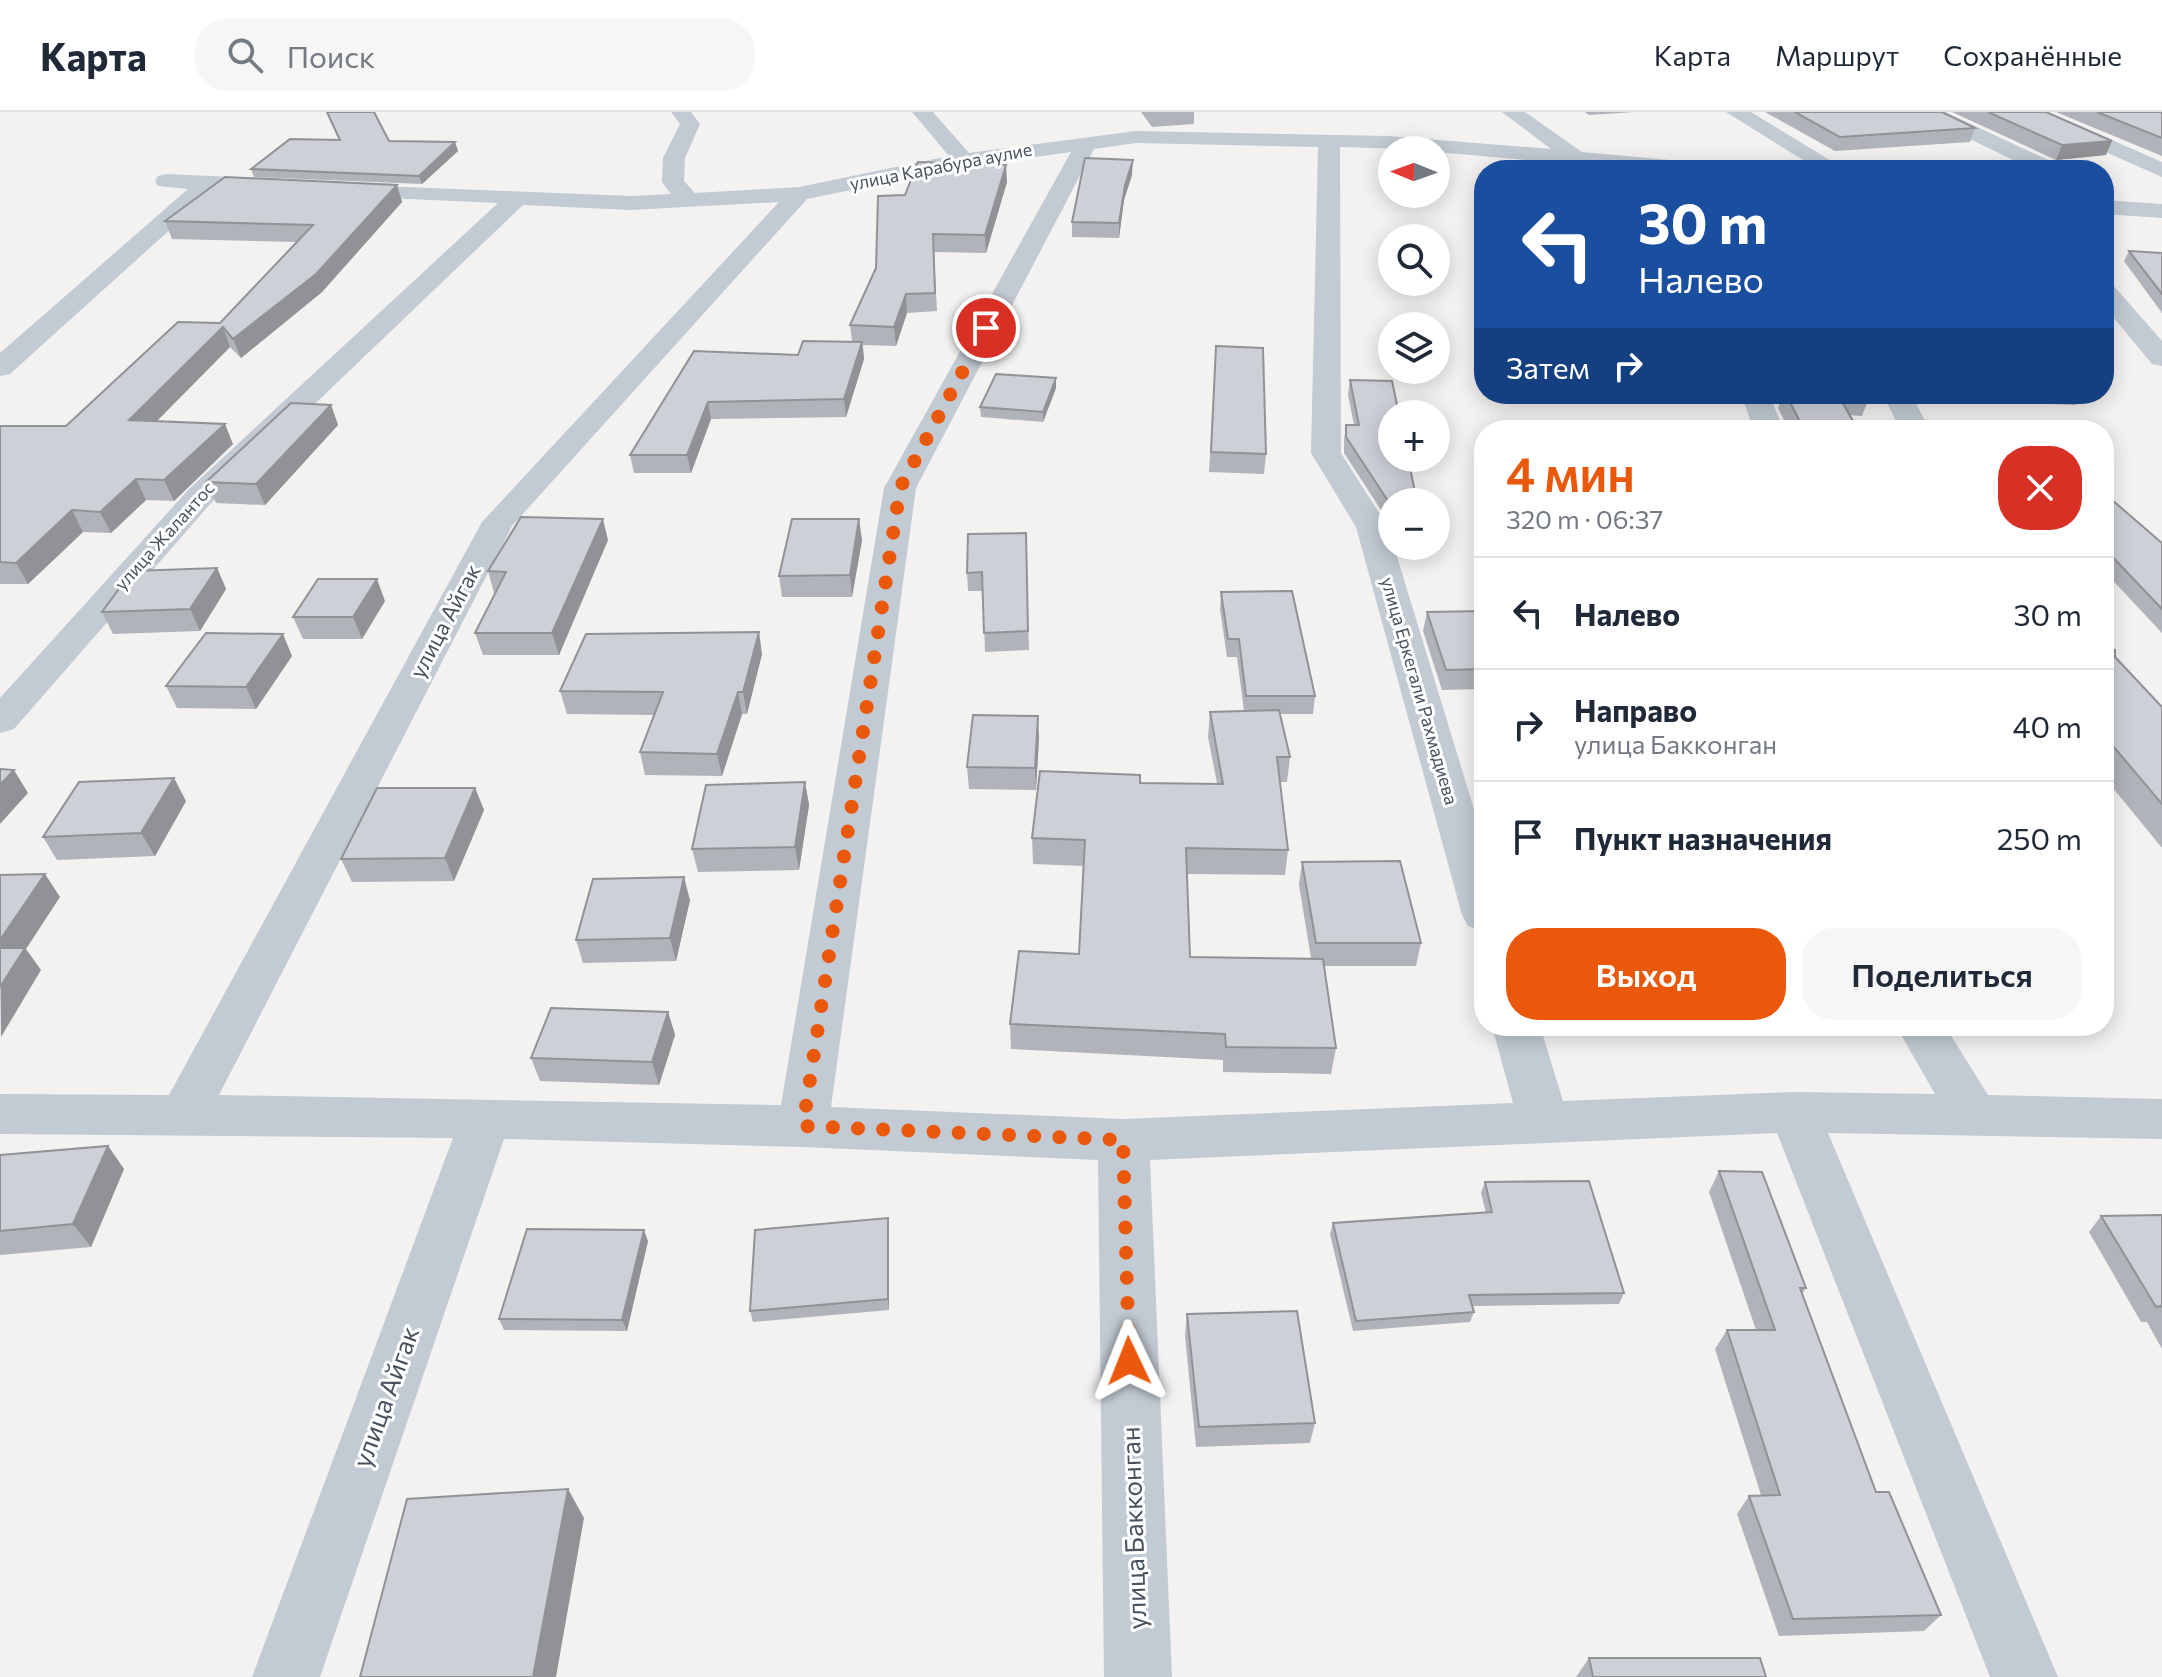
<!DOCTYPE html>
<html lang="ru">
<head>
<meta charset="utf-8">
<style>
	:root { --surface:#fff; --page:#f6f6f7; --text:#1f2937; --muted:#747a83; --line:#e0e1e3; --accent:#ea580c }
	body { margin:0; font-family:Commissioner,sans-serif; background:var(--page); color:var(--text); height:100vh; display:flex; flex-direction:column; font-size:30px; white-space:nowrap }
	* { box-sizing:border-box; margin:0 }
	p { font-size:26px; color:var(--muted) }
	.icon { flex:none; width:44px; height:44px; fill:none; stroke:currentColor; stroke-width:2; stroke-linecap:round; stroke-linejoin:round }
	.map { position:relative; flex:1; overflow:hidden }
	.sheet { position:absolute; left:1474px; top:308px; width:640px; height:616px; display:flex; flex-direction:column; background:var(--surface); border-radius:32px; box-shadow:0 4px 20px #0003 }
	.sheet>* { flex:none }
	.top-card { position:absolute; left:1474px; top:48px; width:640px; height:244px; border-radius:32px; box-shadow:0 4px 20px #0003; background:#1a4fa0; color:#fff; overflow:hidden }
	.needle { width:52px; rotate:271deg }
	.tools { position:absolute; left:1378px; top:24px; display:grid; gap:16px }
	.tools a { display:grid; place-items:center; width:72px; height:72px; border-radius:50%; background:var(--surface); box-shadow:0 4px 20px #0003; font-size:40px }
	.pin { position:absolute; display:grid; place-items:center; width:68px; height:68px; color:#fff; margin:-34px; border:4px solid #fff; border-radius:50%; box-shadow:0 2px 8px #0007 }
	.me { position:absolute; width:88px; margin:-44px; rotate:358deg; stroke-linejoin:round; filter:drop-shadow(0 0 6px #0008) }
	.turn { display:flex; align-items:center; gap:28px; height:168px; padding:0 32px; font-size:36px }
	.turn .icon { width:104px; height:104px; stroke-width:2.5 }
	.turn b { display:block; font-size:56px; line-height:68px }
	.then { display:flex; align-items:center; height:76px; padding:0 32px; background:#0003; gap:16px; font-size:30px }
	.round { display:grid; place-items:center; flex:none; width:84px; height:84px; border-radius:32px; background:var(--page) }
	.summary { display:flex; align-items:center; justify-content:space-between; height:136px; padding:0 32px }
	h1 { font-size:48px; font-weight:600; line-height:60px; color:var(--accent) }
	.primary-button { display:flex; gap:16px; margin-top:auto; padding:16px 32px }
	.primary-button a { flex:1; height:92px; border-radius:32px; background:var(--accent); color:#fff; font-size:32px; font-weight:600; line-height:92px; text-align:center }
	.primary-button a+a { background:var(--page); color:var(--text) }
	ul { padding:0; list-style:none }
	li { display:flex; align-items:center; gap:24px; height:112px; padding:0 32px; border-top:2px solid var(--line) }
	li div { flex:1 }
	li b { display:block; font-size:30px }
	li em { font-style:normal }
	header { display:flex; align-items:center; gap:48px; box-sizing:border-box; height:112px; padding:0 40px; background:var(--surface); border-bottom:2px solid var(--line) }
	header strong { font-size:38px }
	nav { display:flex; gap:44px; margin-inline-start:auto; font-size:28px }
	.search { width:560px; height:72px; background:var(--page); display:flex; align-items:center; gap:20px; box-sizing:border-box; padding:0 28px; border-radius:32px; color:var(--muted); font-size:30px }
	.map>svg:first-child { display:block }
	.lines { fill:none; stroke-linecap:round; stroke-linejoin:round }
	.minor { fill:#c2cad3; fill-rule:evenodd }
	.wall { fill:#b0b3b9 }
	.shaded-wall { fill:#909296 }
	.building { fill:#cdd0d7; stroke:#909296; stroke-width:2 }
	.route { stroke:#ea580c; stroke-width:14; stroke-dasharray:0 25.2 }
	.labels { text-anchor:middle; stroke-width:6; stroke-linejoin:round; paint-order:stroke }
	.far-street-label { font-size:18px; fill:#485360; stroke:#fff }
	.street-label { font-size:22px; fill:#485360; stroke:#fff }
	.near-street-label { font-size:26px; fill:#485360; stroke:#fff }
</style>
</head>
<body>
<header>
<strong>Карта</strong>
<div class="search"><svg class="icon" aria-label="search" viewBox="0 0 24 24"><circle cx="10" cy="10" r="6"/><path d="M15 15l6 6"/></svg>Поиск</div>
<nav><a>Карта</a><a>Маршрут</a><a>Сохранённые</a></nav>
</header>
<div class="map">
<svg width="2162" height="1565" viewBox="0 0 2162 1565">
	<rect width="100%" height="100%" fill="#f4f2f1"/>
	<g class="lines">
		<g class="minor">
			<path d="M 671,0 L 691,0 L 700,12 L 685,46 L 684,69 L 695,81 L 799,75 L 949,44 L 912,0 L 933,0 L 969,41 L 1136,19 L 1388,24 L 1551,37 L 1502,0 L 1525,0 L 1582,40 L 1724,53 L 1727,58 L 1639,58 L 1436,40 L 1436,38 L 1340,35 L 1341,341 L 1388,415 L 1484,730 L 1484,819 L 1468,814 L 1462,803 L 1356,415 L 1311,341 L 1318,35 L 1136,31 L 1094,37 L 916,376 L 831,995 L 1123,1007 L 1513,991 L 1492,914 L 1540,914 L 1563,989 L 1794,980 L 1935,982 L 1896,914 L 1945,914 L 1988,983 L 2162,987 L 2162,1027 L 1828,1021 L 2058,1565 L 1990,1565 L 1777,1021 L 1150,1048 L 1172,1565 L 1104,1565 L 1098,1048 L 803,1035 L 504,1027 L 320,1565 L 252,1565 L 453,1026 L 0,1022 L 0,982 L 169,983 L 482,410 L 779,90 L 631,98 L 523,93 L 211,391 L 14,617 L 0,621 L 0,586 L 189,377 L 498,91 L 341,84 L 333,82 L 330,77 L 333,72 L 631,84 L 671,82 L 662,70 L 663,46 L 680,12 ZM 1071,40 L 884,376 L 781,993 L 219,983 L 512,414 L 807,87 L 964,55 Z"/>
			<polygon points="1726,0 1751,0 1846,58 1819,58"/>
			<polygon points="1919,0 1945,0 2059,53 2062,58 2034,58 1922,4"/>
			<polygon points="2021,0 2048,0 2162,50 2162,65 2024,4"/>
			<polygon points="166,62 276,67 287,74 276,81 214,78 10,262 0,264 0,241 188,77 158,74 155,69 158,64"/>
			<polygon points="2104,88 2162,92 2162,106 2104,102"/>
			<polygon points="2104,170 2113,173 2162,229 2162,254 2152,252 2104,194"/>
			<polygon points="1741,282 1769,282 1784,318 1754,318"/>
			<polygon points="1883,282 1911,282 1930,318 1900,318"/>
		</g>
	</g>
	<g class="wall">
		<polygon points="326,0 374,0 389,29 455,30 458,39 422,72 254,65 251,57 339,28"/>
		<polygon points="1141,0 1194,0 1194,12 1152,15"/>
		<polygon points="1585,0 1635,0 1589,3"/>
		<polygon points="1765,0 1942,0 1975,16 1970,30 1835,39"/>
		<polygon points="1952,0 2046,0 2106,43 2056,48"/>
		<polygon points="2056,0 2162,0 2162,44"/>
		<polygon points="1132,63 1124,88 1119,126 1072,125 1072,110"/>
		<polygon points="1007,70 986,141 934,140 937,199 907,201 896,234 863,233 864,247 846,305 711,307 691,361 634,361 630,343 694,239 798,243 852,229 850,213 876,156 905,83"/>
		<polygon points="397,73 402,90 322,180 241,246 230,235 157,309 233,332 174,389 146,388 111,421 83,420 28,472 0,472 0,314 66,314 220,211 296,130 172,127 165,109"/>
		<polygon points="2129,139 2162,141 2162,201 2124,149"/>
		<polygon points="1216,234 1266,342 1264,362 1209,360"/>
		<polygon points="1350,268 1392,390 1392,412 1390,412 1344,341 1344,328 1346,313 1354,313 1348,283"/>
		<polygon points="1056,276 1043,310 981,305 980,295"/>
		<polygon points="1783,282 1868,282 1869,286 1862,304 1850,303 1858,318 1789,318 1778,296"/>
		<polygon points="2000,282 2082,282 2076,293 2005,290"/>
		<polygon points="331,293 338,313 265,393 216,391 206,370"/>
		<polygon points="2104,381 2162,431 2162,521 2104,459"/>
		<polygon points="1026,421 1029,538 985,540 983,479 968,479 967,461"/>
		<polygon points="608,428 559,543 483,543 475,521 496,481 494,481 488,459"/>
		<polygon points="862,428 852,485 782,485 779,464"/>
		<polygon points="217,456 226,477 200,519 113,522 102,500"/>
		<polygon points="1221,480 1315,584 1313,602 1280,602 1290,645 1287,670 1280,670 1288,738 1285,763 1187,762 1190,845 1311,846 1299,773 1302,750 1421,831 1416,854 1324,854 1336,936 1331,962 1223,960 1223,948 1011,937 1010,912 1079,842 1083,754 1033,752 1032,726 1140,671 1217,671 1208,625 1210,600 1244,599 1237,545 1227,545 1220,497"/>
		<polygon points="385,489 362,527 303,527 293,505"/>
		<polygon points="1484,499 1484,584 1480,577 1442,578 1423,519 1427,500"/>
		<polygon points="2104,538 2115,545 2162,595 2162,736 2104,665"/>
		<polygon points="762,542 747,602 742,602 722,664 645,663 640,640 654,603 567,602 560,579"/>
		<polygon points="292,544 256,597 177,596 166,574"/>
		<polygon points="1039,626 1036,678 969,677 967,655"/>
		<polygon points="805,670 809,693 799,758 698,760 692,737"/>
		<polygon points="475,676 484,698 454,769 352,770 341,747"/>
		<polygon points="186,689 155,744 57,748 43,725"/>
		<polygon points="690,788 676,849 583,851 576,828"/>
		<polygon points="668,900 675,923 659,973 540,969 531,946"/>
		<polygon points="108,1034 124,1057 91,1135 0,1143 0,1043"/>
		<polygon points="1719,1059 1806,1176 1802,1182 1876,1380 1941,1503 1924,1519 1779,1524 1737,1402 1749,1384 1761,1383 1715,1237 1727,1218 1756,1218 1709,1080"/>
		<polygon points="1485,1070 1624,1181 1619,1192 1472,1194 1474,1200 1470,1210 1353,1219 1330,1122 1333,1111 1486,1101 1481,1081"/>
		<polygon points="2162,1103 2162,1237 2147,1210 2141,1210 2089,1120 2101,1104"/>
		<polygon points="889,1118 889,1198 753,1210 750,1199"/>
		<polygon points="648,1129 627,1219 504,1218 499,1207"/>
		<polygon points="1187,1202 1315,1311 1310,1331 1196,1335 1185,1224"/>
		<polygon points="1589,1546 1766,1565 1576,1565"/>
	</g>
	<g class="shaded-wall">
		<polygon points="2112,29 2106,43 2056,48 2062,33"/>
		<polygon points="455,30 458,39 422,72 419,64"/>
		<polygon points="1133,48 1132,63 1124,88 1119,126 1119,111 1125,73"/>
		<polygon points="1006,53 1007,70 986,141 985,123"/>
		<polygon points="397,73 402,90 322,180 241,246 233,227"/>
		<polygon points="906,182 907,201 896,234 894,215"/>
		<polygon points="223,215 230,235 138,328 129,308"/>
		<polygon points="862,230 864,247 846,305 844,287"/>
		<polygon points="1056,266 1056,276 1043,310 1043,300"/>
		<polygon points="708,290 711,307 691,361 687,343"/>
		<polygon points="331,293 338,313 265,393 256,372"/>
		<polygon points="225,312 233,332 174,389 164,368"/>
		<polygon points="136,367 146,388 111,421 100,400"/>
		<polygon points="72,398 83,420 28,472 16,451"/>
		<polygon points="603,407 608,428 559,543 552,521"/>
		<polygon points="859,407 862,428 852,485 850,463"/>
		<polygon points="217,456 226,477 200,519 190,497"/>
		<polygon points="377,467 385,489 362,527 353,505"/>
		<polygon points="759,520 762,542 747,602 743,580"/>
		<polygon points="283,522 292,544 256,597 246,575"/>
		<polygon points="738,580 742,602 722,664 717,642"/>
		<polygon points="1038,604 1039,626 1036,678 1035,656"/>
		<polygon points="14,658 28,681 0,712 0,673"/>
		<polygon points="174,666 186,689 155,744 141,721"/>
		<polygon points="805,670 809,693 799,758 795,735"/>
		<polygon points="475,676 484,698 454,769 445,746"/>
		<polygon points="45,762 60,785 26,837 41,858 1,925 0,828"/>
		<polygon points="684,765 690,788 676,849 670,826"/>
		<polygon points="668,900 675,923 659,973 652,950"/>
		<polygon points="108,1034 124,1057 91,1135 73,1112"/>
		<polygon points="888,1106 889,1118 889,1198 888,1187"/>
		<polygon points="644,1118 648,1129 627,1219 622,1208"/>
		<polygon points="568,1377 584,1406 556,1565 533,1565"/>
	</g>
	<g class="building">
		<polygon points="327,0 374,0 389,29 455,30 419,64 251,57 290,27 340,28"/>
		<polygon points="1795,0 1942,0 1975,16 1840,25"/>
		<polygon points="1988,0 2046,0 2112,29 2062,33"/>
		<polygon points="2097,0 2162,0 2162,26"/>
		<polygon points="1085,46 1133,48 1125,73 1119,111 1072,110"/>
		<polygon points="918,50 1006,53 985,123 933,122 935,181 906,182 894,215 850,213 876,156 878,84 905,83"/>
		<polygon points="225,65 397,73 316,162 233,227 223,215 129,308 225,312 164,368 136,367 100,400 72,398 16,451 0,450 0,314 66,314 178,210 220,211 313,113 165,109"/>
		<polygon points="2129,139 2162,141 2162,182"/>
		<polygon points="803,229 862,230 844,287 708,290 687,343 630,343 694,239 798,243"/>
		<polygon points="1216,234 1263,236 1266,342 1211,340"/>
		<polygon points="996,262 1056,266 1043,300 980,295"/>
		<polygon points="1350,268 1392,269 1399,302 1392,302 1392,346 1408,346 1417,390 1392,390 1392,395 1346,325 1346,313 1359,313"/>
		<polygon points="1786,282 1868,282 1869,286 1839,284 1858,318 1804,318"/>
		<polygon points="291,291 331,293 256,372 206,370"/>
		<polygon points="2104,381 2162,431 2162,497 2104,436"/>
		<polygon points="521,405 603,407 552,521 475,521 506,460 488,459"/>
		<polygon points="792,407 859,407 850,463 779,464"/>
		<polygon points="1026,421 1028,519 984,521 982,460 967,461 968,422"/>
		<polygon points="217,456 190,497 102,500 132,459"/>
		<polygon points="318,467 377,467 353,505 293,505"/>
		<polygon points="1292,479 1315,584 1246,584 1239,527 1228,527 1221,480"/>
		<polygon points="1484,499 1484,557 1446,558 1427,500"/>
		<polygon points="759,520 743,580 738,580 717,642 640,640 663,580 560,579 586,522"/>
		<polygon points="206,521 283,522 246,575 166,574"/>
		<polygon points="2104,538 2115,538 2115,545 2162,595 2162,692 2113,634 2104,635"/>
		<polygon points="1279,598 1290,645 1277,645 1288,738 1186,736 1190,845 1323,847 1336,936 1226,935 1225,922 1010,912 1019,839 1079,842 1085,728 1032,726 1040,659 1140,663 1140,671 1223,672 1210,600"/>
		<polygon points="973,603 1038,604 1035,656 967,655"/>
		<polygon points="0,657 14,658 0,673"/>
		<polygon points="174,666 141,721 43,725 79,670"/>
		<polygon points="805,670 795,735 692,737 706,673"/>
		<polygon points="377,676 475,676 445,746 341,747"/>
		<polygon points="1400,749 1421,831 1316,831 1302,750"/>
		<polygon points="45,762 0,828 0,763"/>
		<polygon points="684,765 670,826 576,828 593,767"/>
		<polygon points="0,836 25,836 0,875"/>
		<polygon points="551,896 668,900 652,950 531,946"/>
		<polygon points="108,1034 73,1112 0,1119 0,1043"/>
		<polygon points="1719,1059 1762,1060 1806,1176 1800,1176 1876,1380 1889,1380 1941,1503 1793,1507 1749,1384 1780,1383 1727,1218 1775,1218"/>
		<polygon points="1589,1069 1624,1181 1469,1183 1474,1200 1356,1209 1333,1111 1492,1100 1485,1070"/>
		<polygon points="2162,1103 2162,1196 2161,1194 2156,1195 2101,1104"/>
		<polygon points="888,1106 888,1187 750,1199 755,1118"/>
		<polygon points="527,1117 644,1118 622,1208 499,1207"/>
		<polygon points="1297,1199 1315,1311 1199,1315 1187,1202"/>
		<polygon points="568,1377 533,1565 360,1565 407,1387"/>
		<polygon points="1589,1546 1760,1546 1766,1565 1593,1565"/>
	</g>
	<g class="lines">
		<polyline class="route" points="986,216 900,376 803,1014 1123,1028 1129,1249"/>
	</g>
	<g class="labels">
		<g class="far-street-label">
			<text transform="translate(941 55) rotate(-11)" y="6">улица Карабура аулие</text>
			<text transform="translate(165 424) rotate(-48)" y="6">улица Жалантос</text>
			<text transform="translate(1419 579) rotate(74)" y="6">улица Еркегали Рахмадиева</text>
		</g>
		<g class="street-label">
			<text transform="translate(445 509) rotate(-62)" y="8">улица Айгак</text>
		</g>
		<g class="near-street-label">
			<text transform="translate(386 1285) rotate(-70)" y="9">улица Айгак</text>
			<text transform="translate(1134 1416) rotate(-92)" y="9">улица Бакконган</text>
		</g>
	</g>
</svg>
<div class="tools">
<a><svg class="needle" viewBox="-14 -14 28 28"><path d="M0-13l5 13h-10z" fill="#e53935"/><path d="M0 13l5-13h-10z" fill="#747a83"/></svg></a>
<a><svg class="icon" aria-label="search" viewBox="0 0 24 24"><circle cx="10" cy="10" r="6"/><path d="M15 15l6 6"/></svg></a>
<a><svg class="icon" aria-label="layers" viewBox="0 0 24 24"><path d="M12 4l9 5-9 5-9-5zM3 14l9 5 9-5"/></svg></a>
<a>+</a>
<a>−</a>
</div>
<div class="pin" style="left:986px;top:216px;background:#d93025"><svg class="icon" aria-label="arrive" viewBox="0 0 24 24"><path d="M6 21V4h12l-3 4 3 4H6"/></svg></div>
<svg class="me" style="left:1129px;top:1249px" viewBox="-20 -20 40 40"><path d="M0-17L14 15 0 8-14 15z" fill="#ea580c" stroke="#fff" stroke-width="4"/></svg>
<div class="top-card">
<div class="turn"><svg class="icon" aria-label="left" viewBox="0 0 24 24"><path d="M17 20v-9H6M10 6l-5 5 5 5"/></svg><div><b>30 m</b>Налево</div></div>
<div class="then">Затем<svg class="icon" aria-label="right" viewBox="0 0 24 24"><path d="M7 20v-9h11M14 6l5 5-5 5"/></svg></div>
</div>
<section class="sheet">
<div class="summary"><div><h1>4 мин</h1><p>320 m · 06:37</p></div><a class="round" style="background:#d93025;color:#fff"><svg class="icon" aria-label="close" viewBox="0 0 24 24"><path d="M6 6l12 12M18 6L6 18"/></svg></a></div>
<ul>
<li><svg class="icon" aria-label="left" viewBox="0 0 24 24"><path d="M17 20v-9H6M10 6l-5 5 5 5"/></svg><div><b>Налево</b></div><em>30 m</em></li>
<li><svg class="icon" aria-label="right" viewBox="0 0 24 24"><path d="M7 20v-9h11M14 6l5 5-5 5"/></svg><div><b>Направо</b><p>улица Бакконган</p></div><em>40 m</em></li>
<li><svg class="icon" aria-label="arrive" viewBox="0 0 24 24"><path d="M6 21V4h12l-3 4 3 4H6"/></svg><div><b>Пункт назначения</b></div><em>250 m</em></li>
</ul>
<div class="primary-button"><a>Выход</a><a>Поделиться</a></div>
</section>
</div>
</body>
</html>
